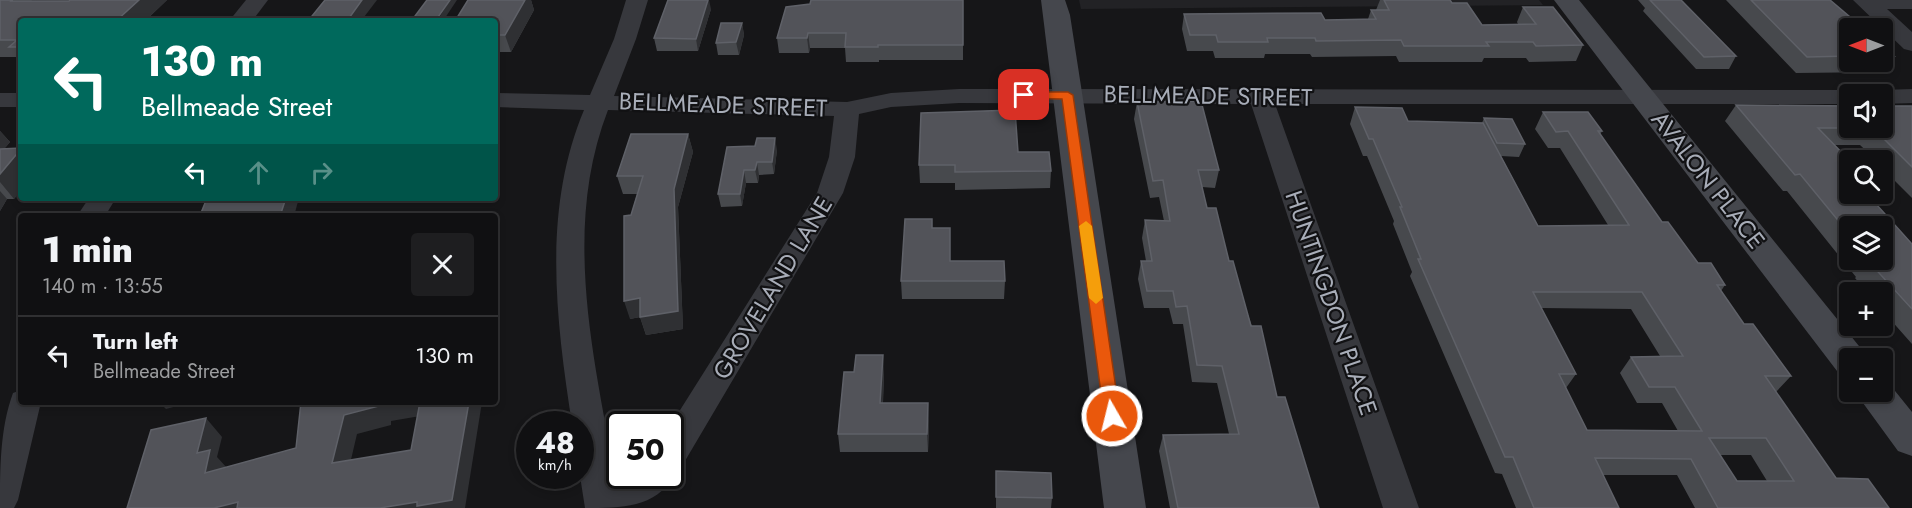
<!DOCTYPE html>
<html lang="en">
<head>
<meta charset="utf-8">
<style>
	:root { --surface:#101012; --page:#1e1e20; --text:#f1f3f6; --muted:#9c9d9f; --line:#303032 }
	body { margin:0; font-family:Jost,sans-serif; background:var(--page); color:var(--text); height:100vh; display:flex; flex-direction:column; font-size:22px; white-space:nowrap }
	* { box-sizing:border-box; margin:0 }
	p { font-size:20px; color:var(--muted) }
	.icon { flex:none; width:33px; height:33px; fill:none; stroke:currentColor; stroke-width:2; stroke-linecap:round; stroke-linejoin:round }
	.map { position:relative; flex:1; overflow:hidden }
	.drawer { position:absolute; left:18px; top:213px; width:480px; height:192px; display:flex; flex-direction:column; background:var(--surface); border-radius:6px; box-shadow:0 3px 9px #0003,0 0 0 2px var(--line) }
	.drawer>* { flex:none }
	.guide { position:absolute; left:18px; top:18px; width:480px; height:183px; border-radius:6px; box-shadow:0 3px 9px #0003,0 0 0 2px var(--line); background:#00695c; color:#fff; overflow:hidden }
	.needle { width:39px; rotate:270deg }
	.controls { position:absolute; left:1839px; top:18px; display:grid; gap:12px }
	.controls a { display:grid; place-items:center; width:54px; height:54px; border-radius:6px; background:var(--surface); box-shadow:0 3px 9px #0003,0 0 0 2px var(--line); font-size:30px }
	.speed { position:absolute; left:516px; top:411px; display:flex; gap:12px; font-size:30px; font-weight:700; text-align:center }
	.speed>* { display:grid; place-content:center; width:78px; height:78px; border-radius:50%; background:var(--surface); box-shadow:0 3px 9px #0003,0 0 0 2px var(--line); line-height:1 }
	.speed small { font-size:15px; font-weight:400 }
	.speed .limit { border:3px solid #111; border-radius:9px; background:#fff; color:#111 }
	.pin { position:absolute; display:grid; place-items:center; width:51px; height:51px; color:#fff; margin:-26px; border-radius:12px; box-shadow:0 3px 9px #0006 }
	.me { position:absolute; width:66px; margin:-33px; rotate:352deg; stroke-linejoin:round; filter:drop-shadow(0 0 4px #0008) }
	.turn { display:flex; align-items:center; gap:21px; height:126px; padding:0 24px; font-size:27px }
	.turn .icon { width:78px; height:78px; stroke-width:2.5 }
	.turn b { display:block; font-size:42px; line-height:51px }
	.lanes { display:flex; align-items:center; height:57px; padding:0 24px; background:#0003; justify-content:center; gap:30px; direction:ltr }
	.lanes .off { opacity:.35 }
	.round { display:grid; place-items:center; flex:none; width:63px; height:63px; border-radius:6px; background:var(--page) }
	.head { display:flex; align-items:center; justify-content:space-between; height:102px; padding:0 24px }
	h1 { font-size:36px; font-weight:800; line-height:45px }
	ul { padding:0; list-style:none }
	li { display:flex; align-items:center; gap:18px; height:78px; padding:0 24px; border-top:2px solid var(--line) }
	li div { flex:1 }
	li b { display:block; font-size:22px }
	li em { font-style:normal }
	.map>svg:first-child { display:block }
	.built { fill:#222225 }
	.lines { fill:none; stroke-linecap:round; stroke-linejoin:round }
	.street { fill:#37383d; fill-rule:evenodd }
	.secondary { fill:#45474d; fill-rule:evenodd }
	.wall { fill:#47494d; fill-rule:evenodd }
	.shaded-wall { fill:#2f3033 }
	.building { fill:#525359; stroke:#5f6168; stroke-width:1.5; fill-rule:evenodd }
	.route { fill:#ea580c; stroke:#983908; stroke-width:1.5 }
	.slow { fill:#f59e0b }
	.labels { text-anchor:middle; stroke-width:4.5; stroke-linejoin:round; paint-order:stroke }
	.street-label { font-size:24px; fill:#a8adb8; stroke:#111113 }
</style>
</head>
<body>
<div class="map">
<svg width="1912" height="508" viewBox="0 0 1912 508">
	<rect width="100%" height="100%" fill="#161618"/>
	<polygon class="built" points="1079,0 1539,0 1543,5 1081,9"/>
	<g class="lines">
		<g class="street">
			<polygon points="246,0 268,0 252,21 229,21"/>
			<path d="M 626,0 L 648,0 L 636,39 L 614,96 L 847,102 L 891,93 L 959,89 L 1850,90 L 1860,94 L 1850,94 L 1850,104 L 1275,104 L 1419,508 L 1383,508 L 1251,104 L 959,103 L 891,107 L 859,114 L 855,157 L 843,193 L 682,466 L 671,470 L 674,476 C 655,508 622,508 585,508 L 580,476 L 580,424 L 572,424 C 556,320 542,210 584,110 L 495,107 L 495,93 L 590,95 L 614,39 ZM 608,110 L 834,116 L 829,157 L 817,193 L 670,426 L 670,476 L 634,476 L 617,486 C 595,363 561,231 608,110 Z"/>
			<polygon points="1853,0 1912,0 1912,9 1887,9 1912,32 1912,51 1904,49"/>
			<polygon points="1912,89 1912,103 1882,104 1882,94 1872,94 1882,90"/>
			<rect x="0" y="93" width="21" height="14"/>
			<polygon points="89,198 116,198 105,216 77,216"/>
			<path d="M 21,390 L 21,402 L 41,402 L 18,500 L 14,508 L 0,508 C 0,469 0,428 13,393 Z"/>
		</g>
		<g class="secondary">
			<polygon points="1041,0 1065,0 1070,15 1146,508 1104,508"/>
			<polygon points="1554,0 1579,0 1863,351 1867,358 1850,358 1850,375 1837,371"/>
			<polygon points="1882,380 1887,381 1912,412 1912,456 1898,451 1855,392 1882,392"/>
		</g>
	</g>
	<g class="wall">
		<polygon points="0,0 32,0 30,1 167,0 145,21 21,21 21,63 16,57 0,57"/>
		<polygon points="468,0 531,0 534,10 511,52 495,52 495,21"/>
		<polygon points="963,0 963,60 879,60 879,62 846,62 845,48 810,48 809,53 779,53 777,38"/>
		<polygon points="1380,0 1450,0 1452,3 1482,25 1518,24 1517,22 1523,7 1583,45 1576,61 1529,62 1526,58 1484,58 1482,62 1399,62 1396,56 1312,57 1310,54 1265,54 1264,58 1215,58 1213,51 1187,51 1182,29 1184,14 1325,20 1368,19 1371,10 1376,10"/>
		<polygon points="1638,0 1681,0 1736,56 1729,69 1696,69 1643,11 1645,8"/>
		<polygon points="1726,0 1830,0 1850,28 1850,62 1882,62 1882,46 1894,56 1881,72 1796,73"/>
		<polygon points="711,9 698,51 657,51 654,38"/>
		<polygon points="742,23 744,35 739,55 718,55 716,43"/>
		<polygon points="1137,102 1219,170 1215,188 1202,187 1207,208 1229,261 1277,397 1319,508 1170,508 1159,451 1163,435 1229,434 1217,383 1192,382 1183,324 1173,324 1169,308 1144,308 1138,279 1141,261 1146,261 1142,238 1145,220 1164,221 1159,197 1150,198 1134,119"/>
		<path d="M 1736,105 L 1912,106 L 1912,198 L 1882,168 L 1882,160 L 1876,160 L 1860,145 L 1834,145 L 1850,194 L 1876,194 L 1872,199 L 1912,244 L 1912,344 L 1882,310 L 1882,292 L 1867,292 L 1855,278 L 1856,277 L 1787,191 L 1783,191 L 1725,121 ZM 1850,226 L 1882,260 L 1850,260 Z"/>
		<path d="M 1355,107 L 1408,121 L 1482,123 L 1484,118 L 1525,144 L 1519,157 L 1501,156 L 1538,226 L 1608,225 L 1560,148 L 1548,148 L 1535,129 L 1543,112 L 1602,131 L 1600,135 L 1662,222 L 1698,263 L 1725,285 L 1721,291 L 1744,324 L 1791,376 L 1776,392 L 1836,478 L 1889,508 L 1695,508 L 1677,475 L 1603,475 L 1619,508 L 1516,508 L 1502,474 L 1495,473 L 1410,276 L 1412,272 L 1393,224 L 1394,221 L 1367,156 L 1363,156 L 1350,124 ZM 1541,308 L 1631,309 L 1660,356 L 1631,357 L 1620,373 L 1637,403 L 1662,403 L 1678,431 L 1587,430 L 1566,388 L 1576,374 ZM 1720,455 L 1751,455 L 1767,481 L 1737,481 Z"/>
		<polygon points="0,131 10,142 4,149 21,148 21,190 14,199 7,199 0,211"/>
		<polygon points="688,134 693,152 678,207 683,329 646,335 640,317 630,319 631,215 637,194 623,194 617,176"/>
		<polygon points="727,147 777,150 774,174 759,175 758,183 746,183 742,206 721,207 718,194"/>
		<polygon points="1018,152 1051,171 1050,188 955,190 955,183 920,183 919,165"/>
		<polygon points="933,228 950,261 1005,281 1004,299 902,299 901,281"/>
		<polygon points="884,373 883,403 929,421 928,452 840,452 838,434"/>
		<polygon points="996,471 1052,498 1051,508 996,508"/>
	</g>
	<g class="shaded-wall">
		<polygon points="7,0 32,0 24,7"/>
		<polygon points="139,0 167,0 145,21 116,21"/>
		<polygon points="362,0 377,0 361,21 347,21"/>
		<polygon points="450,0 457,0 443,21 437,21"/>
		<polygon points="525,0 531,0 534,10 511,52 505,35"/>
		<polygon points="708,0 709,0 711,9 698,51 696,39"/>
		<polygon points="742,23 744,35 739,55 736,42"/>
		<polygon points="808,33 810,48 809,53 807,38"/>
		<polygon points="0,131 10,142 0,154"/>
		<polygon points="688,134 693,152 678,207 683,329 646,335 640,317 630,319 624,301 640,298 674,189"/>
		<polygon points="775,138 777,150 774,174 772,162"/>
		<polygon points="21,149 21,190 14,199 0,182 0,174"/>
		<polygon points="757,162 759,175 758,183 755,170"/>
		<polygon points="744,170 746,183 742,206 740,194"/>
		<polygon points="0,191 7,199 0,211"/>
		<polygon points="286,198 299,198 294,216 280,216"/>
		<polygon points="883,355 884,373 882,421 880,403"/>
		<polygon points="159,402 192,402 166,409"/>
		<polygon points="379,402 425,402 432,414 391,421 391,425 357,434 346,481 332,463 344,415"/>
		<polygon points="469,402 482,402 465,508 380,508"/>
		<polygon points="928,403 929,421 928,452 927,434"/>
		<polygon points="206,418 222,437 217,457 227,468 205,473 197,453"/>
		<polygon points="238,502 243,508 214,508"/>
	</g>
	<g class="building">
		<polygon points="0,0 12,0 11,1 69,1 70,0 139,0 116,21 21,21 21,47 9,47 17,40 0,40"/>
		<polygon points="325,0 362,0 347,21 308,21"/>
		<polygon points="427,0 450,0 436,20 412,20"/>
		<polygon points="468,0 525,0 505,35 495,35 495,21 455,21"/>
		<polygon points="668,0 708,0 696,39 654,38"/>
		<polygon points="811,0 963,0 963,45 878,45 878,47 845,47 846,33 808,33 807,38 777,38 786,7 810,4"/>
		<polygon points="1384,0 1450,0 1452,3 1467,3 1482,25 1536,24 1523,7 1553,7 1583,45 1536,46 1533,42 1486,42 1489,46 1404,46 1401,40 1316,41 1315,38 1267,38 1268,42 1218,42 1216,35 1190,35 1184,14 1321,13 1325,20 1376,19 1371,10 1389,10"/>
		<polygon points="1650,0 1681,0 1736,56 1704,57"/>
		<polygon points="1751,0 1830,0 1863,28 1850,28 1850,56 1807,57"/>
		<polygon points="721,23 742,23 736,42 716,43"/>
		<polygon points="1882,46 1894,56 1882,56"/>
		<polygon points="1201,101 1219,170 1198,170 1207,208 1216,208 1229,261 1233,261 1251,326 1261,326 1277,397 1285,397 1319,508 1178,508 1163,435 1239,434 1222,366 1197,365 1187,306 1176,307 1173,291 1147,291 1141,261 1152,261 1145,220 1170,221 1163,180 1153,181 1137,102"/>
		<polygon points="1736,105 1850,106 1850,128 1882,128 1882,106 1912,106 1912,167 1873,128 1818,128 1850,161 1850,194 1867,194 1912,244 1912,309 1869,262 1872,262 1870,260 1882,260 1882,226 1850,226 1850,235 1800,174 1795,175"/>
		<path d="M 1355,107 L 1402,108 L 1408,121 L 1483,123 L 1538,226 L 1629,225 L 1568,131 L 1556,132 L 1543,112 L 1588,112 L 1602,131 L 1598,131 L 1662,222 L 1668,222 L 1698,263 L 1711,263 L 1725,285 L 1717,285 L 1744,324 L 1753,324 L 1791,376 L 1765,376 L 1836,478 L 1868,479 L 1889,508 L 1718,508 L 1691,459 L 1595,458 L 1619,508 L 1534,508 L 1513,457 L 1505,457 L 1418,259 L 1421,259 L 1400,207 L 1402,207 L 1373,139 L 1369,139 ZM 1533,292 L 1642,292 L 1683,356 L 1631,357 L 1649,387 L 1675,387 L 1702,431 L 1587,430 L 1559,374 L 1576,374 ZM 1709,438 L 1766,438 L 1794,481 L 1737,481 Z"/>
		<polygon points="1015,110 1018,152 1049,152 1051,171 955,172 955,165 919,165 921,113"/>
		<polygon points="1484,118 1512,119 1525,144 1497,143"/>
		<polygon points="631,134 688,134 674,189 678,311 640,317 640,298 624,301 624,216 631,215 643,176 617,176"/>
		<polygon points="757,138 775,138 772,162 757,162 755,170 744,170 740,194 718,194 727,147 755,146"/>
		<polygon points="21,148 21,149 0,174 0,149"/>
		<polygon points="207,198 286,198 280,216 186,216 201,213"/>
		<polygon points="905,219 932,219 932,228 950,228 950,261 1004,261 1005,281 901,281"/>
		<polygon points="856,355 883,355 880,403 928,403 927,434 838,434 844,372 854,372"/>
		<polygon points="301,402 382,402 379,402 379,406 344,415 332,463 411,450 420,402 469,402 452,500 417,506 417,502 380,508 237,508 238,502 214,508 127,508 151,430 206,418 197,453 210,450 205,473 296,448"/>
		<polygon points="996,471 1051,473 1052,498 996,497"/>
	</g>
	<polygon class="route" points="1024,92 1068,92 1073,95 1120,416 1112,423 1104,416 1062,99 1020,98 1018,95"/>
	<polygon class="slow" points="1086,221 1092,226 1103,298 1096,304 1089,298 1079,226"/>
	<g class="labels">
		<g class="street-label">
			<text transform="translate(1208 96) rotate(1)" y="8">BELLMEADE STREET</text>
			<text transform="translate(723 105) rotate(2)" y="8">BELLMEADE STREET</text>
			<text transform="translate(1708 180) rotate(52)" y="8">AVALON PLACE</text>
			<text transform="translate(773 288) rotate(-59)" y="8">GROVELAND LANE</text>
			<text transform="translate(1331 303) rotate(71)" y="8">HUNTINGDON PLACE</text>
		</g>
	</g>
</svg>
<div class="controls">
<a><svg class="needle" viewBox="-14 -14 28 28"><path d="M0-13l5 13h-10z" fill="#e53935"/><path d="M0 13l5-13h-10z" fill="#9c9d9f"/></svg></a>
<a><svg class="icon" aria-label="sound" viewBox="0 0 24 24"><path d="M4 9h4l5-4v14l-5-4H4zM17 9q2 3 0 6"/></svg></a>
<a><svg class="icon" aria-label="search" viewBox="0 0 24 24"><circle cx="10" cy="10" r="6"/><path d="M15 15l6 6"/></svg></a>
<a><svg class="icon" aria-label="layers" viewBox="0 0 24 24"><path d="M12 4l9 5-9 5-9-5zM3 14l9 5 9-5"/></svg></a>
<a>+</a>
<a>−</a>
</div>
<div class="speed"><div>48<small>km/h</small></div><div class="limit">50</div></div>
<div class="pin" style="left:1024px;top:95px;background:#d93025"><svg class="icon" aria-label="arrive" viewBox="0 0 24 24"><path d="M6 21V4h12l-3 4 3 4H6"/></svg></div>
<svg class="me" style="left:1112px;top:416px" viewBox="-20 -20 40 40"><circle r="17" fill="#ea580c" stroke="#fff" stroke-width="3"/><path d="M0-11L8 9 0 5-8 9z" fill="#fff"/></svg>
<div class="guide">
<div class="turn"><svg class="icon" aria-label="left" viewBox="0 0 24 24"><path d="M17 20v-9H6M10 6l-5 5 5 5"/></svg><div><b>130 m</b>Bellmeade Street</div></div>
<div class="lanes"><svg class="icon" aria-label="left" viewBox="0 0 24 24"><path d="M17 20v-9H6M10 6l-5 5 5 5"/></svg><svg class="icon off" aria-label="ahead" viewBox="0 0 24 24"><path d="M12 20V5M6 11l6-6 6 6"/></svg><svg class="icon off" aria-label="right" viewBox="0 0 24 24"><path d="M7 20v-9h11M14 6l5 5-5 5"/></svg></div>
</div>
<section class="drawer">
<div class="head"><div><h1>1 min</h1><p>140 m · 13:55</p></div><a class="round"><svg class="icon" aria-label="close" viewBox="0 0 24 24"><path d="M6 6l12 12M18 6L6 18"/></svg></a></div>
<ul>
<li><svg class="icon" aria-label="left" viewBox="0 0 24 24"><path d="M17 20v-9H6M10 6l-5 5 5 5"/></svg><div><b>Turn left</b><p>Bellmeade Street</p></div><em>130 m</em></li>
</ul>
</section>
</div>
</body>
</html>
